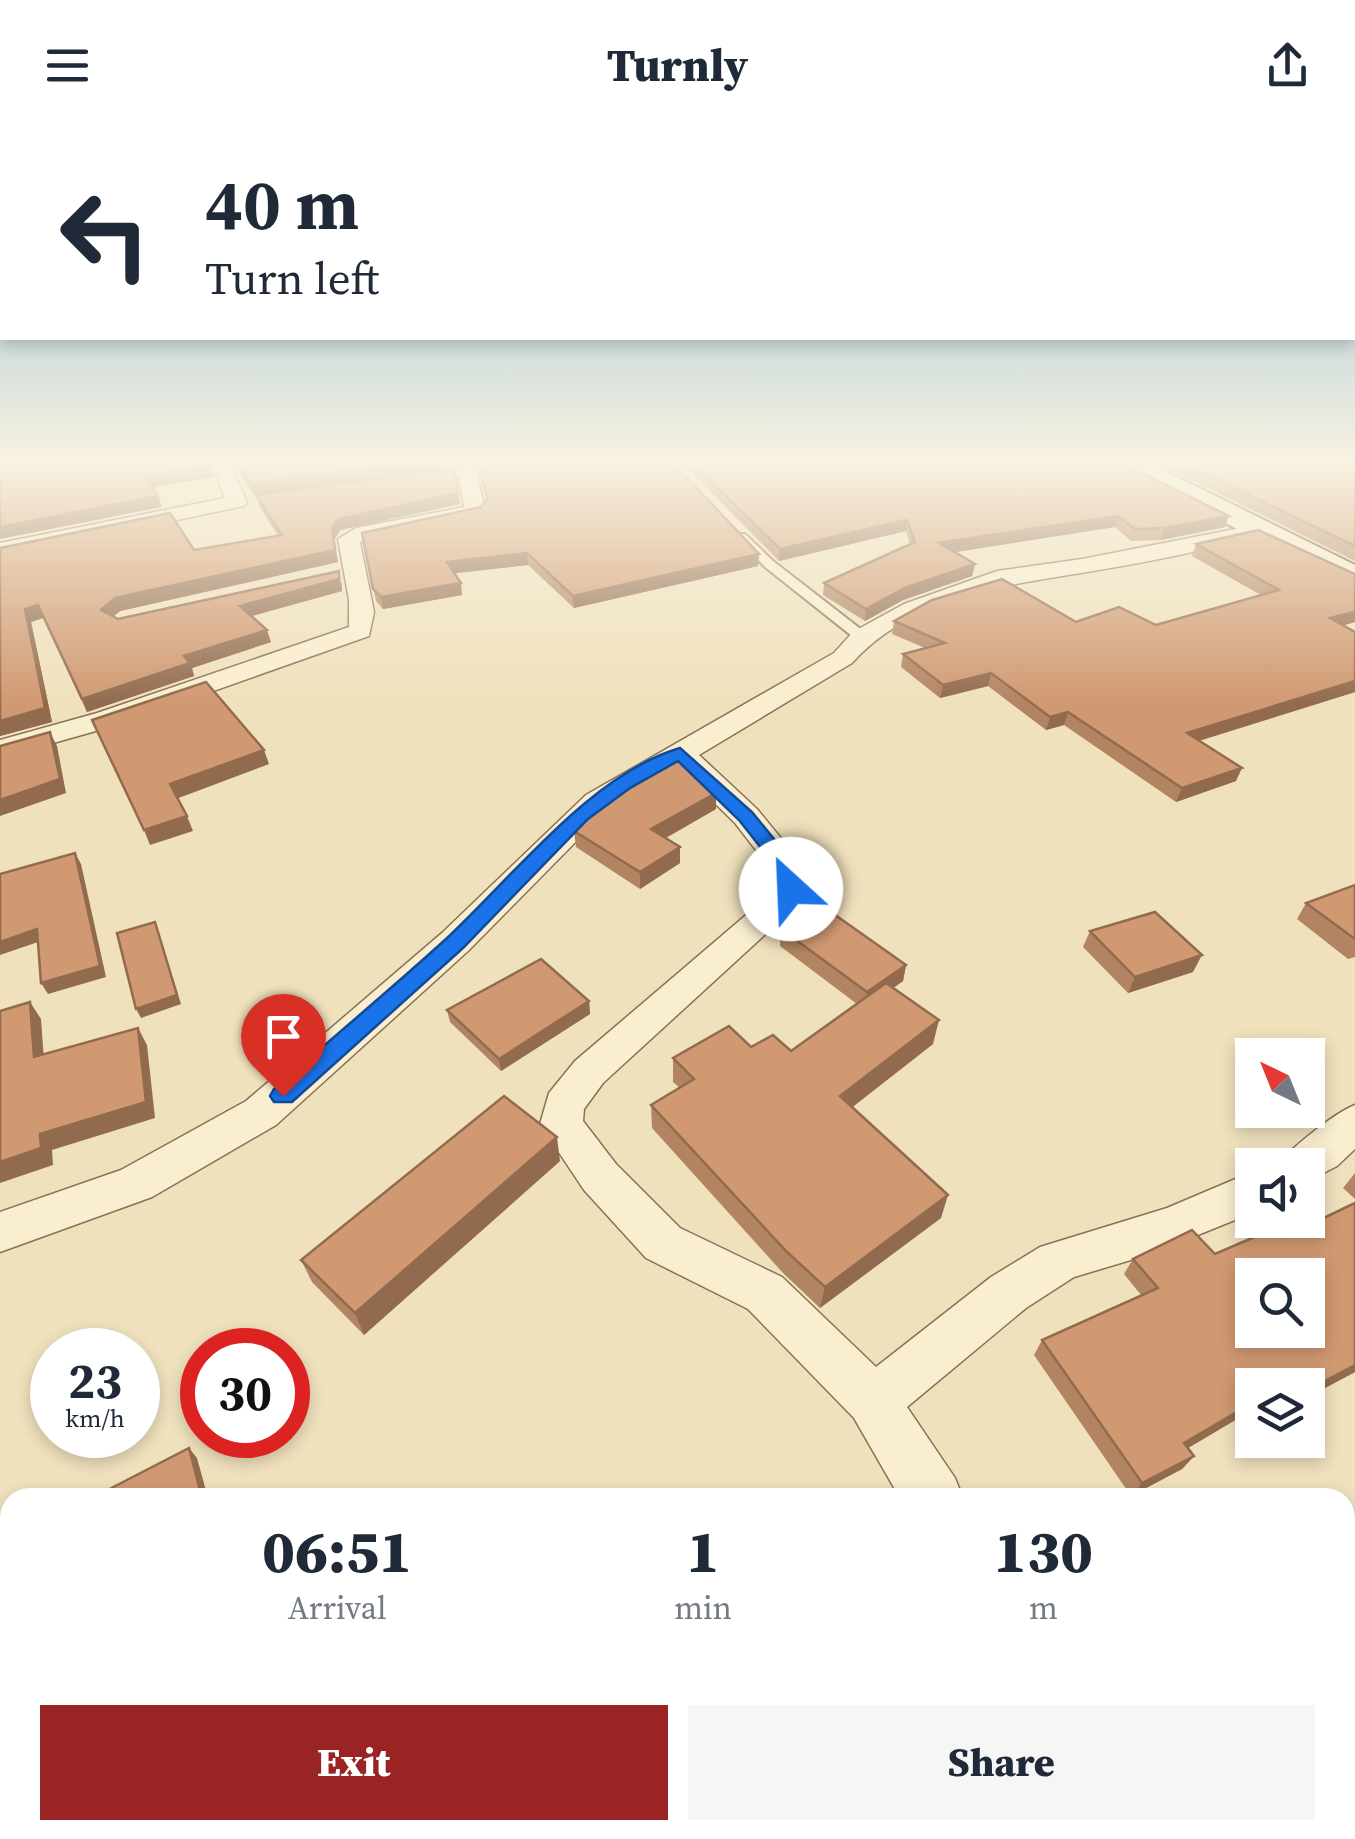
<!DOCTYPE html>
<html lang="en">
<head>
<meta charset="utf-8">
<style>
	:root { --surface:#fff; --page:#f6f6f7; --text:#1f2937; --muted:#747a83; --accent:#9a2323 }
	body { margin:0; font-family:"Source Serif 4",serif; background:var(--page); color:var(--text); height:100vh; display:flex; flex-direction:column; font-size:38px; white-space:nowrap }
	* { box-sizing:border-box; margin:0 }
	p { font-size:32px; color:var(--muted) }
	.icon { flex:none; width:55px; height:55px; fill:none; stroke:currentColor; stroke-width:2; stroke-linecap:round; stroke-linejoin:round }
	.map { position:relative; flex:1; overflow:hidden }
	.side { position:absolute; left:0px; top:1358px; width:1355px; height:352px; display:flex; flex-direction:column; background:var(--surface); border-radius:30px 30px 0 0; box-shadow:0 5px 15px #0003 }
	.side>* { flex:none }
	.banner { position:absolute; left:0px; top:0px; width:1355px; height:210px; box-shadow:0 5px 15px #0003; background:#fff; color:var(--text); overflow:hidden }
	.needle { width:65px; rotate:317deg }
	.controls { position:absolute; left:1235px; top:908px; display:grid; gap:20px }
	.controls a { display:grid; place-items:center; width:90px; height:90px; border-radius:0px; background:var(--surface); box-shadow:0 5px 15px #0003; font-size:50px }
	.speed { position:absolute; left:30px; top:1198px; display:flex; gap:20px; font-size:50px; font-weight:700; text-align:center }
	.speed>* { display:grid; place-content:center; width:130px; height:130px; border-radius:50%; background:var(--surface); box-shadow:0 5px 15px #0003; line-height:1 }
	.speed small { font-size:25px; font-weight:400 }
	.speed .limit { border:15px solid #d22; background:#fff; color:#111 }
	.pin { position:absolute; display:grid; place-items:center; width:85px; height:85px; color:#fff; margin:-102px -42px; border-radius:50% 50% 50% 0; rotate:-45deg; box-shadow:0 0 10px #0007 }
	.pin .icon { rotate:45deg }
	.me { position:absolute; width:110px; margin:-55px; rotate:335deg; stroke-linejoin:round; filter:drop-shadow(0 0 8px #0008) }
	.turn { display:flex; align-items:center; gap:35px; height:210px; padding:0 40px; font-size:45px }
	.turn .icon { width:130px; height:130px; stroke-width:2.5 }
	.turn b { display:block; font-size:70px; line-height:85px }
	.eta { display:flex; justify-content:space-evenly; align-items:center; height:170px; text-align:center }
	.eta b { font-size:60px; font-weight:800; line-height:70px }
	.cta { display:flex; gap:20px; margin-top:auto; padding:20px 40px }
	.cta a { flex:1; height:115px; border-radius:0px; background:var(--accent); color:#fff; font-size:40px; font-weight:800; line-height:115px; text-align:center }
	.cta a+a { background:var(--page); color:var(--text) }
	header { display:flex; justify-content:space-between; align-items:center; height:130px; padding:0 40px; background:var(--surface); font-size:45px; font-weight:800 }
	.map>svg:first-child { display:block }
	.lines { fill:none; stroke-linecap:round; stroke-linejoin:round }
	.service-casing { stroke:#887155; stroke-width:4 }
	.minor-casing { stroke:#887155; stroke-width:3 }
	.secondary-casing { stroke:#6a5239; stroke-width:4 }
	.service { fill:#faeed0; fill-rule:evenodd }
	.minor { fill:#faeed0; fill-rule:evenodd }
	.secondary { fill:#faeed0; fill-rule:evenodd }
	.wall { fill:#b38461 }
	.shaded-wall { fill:#926b4f }
	.building { fill:#d09971; stroke:#926b4f; stroke-width:2.5; fill-rule:evenodd }
	.route { fill:#1a73e8; stroke:#114b97; stroke-width:2.5 }
</style>
</head>
<body>
<header><svg class="icon" aria-label="menu" viewBox="0 0 24 24"><path d="M4 6h16M4 12h16M4 18h16"/></svg>Turnly<svg class="icon" aria-label="share" viewBox="0 0 24 24"><path d="M12 15V3M7 8l5-5 5 5M5 13v7h14v-7"/></svg></header>
<div class="map">
<svg width="1355" height="1709" viewBox="0 0 1355 1709">
	<rect width="100%" height="100%" fill="#f0e1bd"/>
	<g class="lines">
		<defs>
			<g id="service">
				<polygon points="505,335 538,335 430,349 425,346"/>
				<polygon points="737,404 745,404 773,431 867,504 867,510 857,510 765,437 737,408"/>
			</g>
			<g id="minor">
				<polygon points="212,335 230,335 247,372 244,376 0,427 0,413 225,368"/>
				<polygon points="457,335 475,335 485,381 482,385 360,412 374,482 369,506 117,595 0,628 0,610 97,583 349,497 349,470 338,409 356,398 464,377"/>
				<path d="M 1261,394 L 1272,400 L 1268,404 C 1207,420 1144,433 1081,443 C 1000,456 910,468 852,533 L 699,625 L 757,679 L 802,734 L 807,741 L 806,767 L 603,953 L 584,979 L 583,991 L 616,1034 L 680,1098 L 782,1147 L 876,1237 L 991,1147 L 1040,1117 L 1167,1078 L 1252,1042 L 1252,1083 L 1151,1124 L 1074,1147 L 1026,1178 L 907,1277 L 955,1348 L 963,1368 L 900,1368 L 854,1288 L 748,1179 L 646,1128 L 584,1060 L 540,994 L 549,963 L 575,931 L 772,763 L 773,742 L 735,693 L 678,637 L 608,679 L 468,821 L 276,995 L 152,1067 L 0,1122 L 0,1082 L 121,1040 L 246,971 L 442,803 L 586,665 L 834,523 L 853,502 L 904,474 L 997,441 L 1082,429 Z"/>
				<path d="M 1355,975 L 1355,1019 L 1337,1036 L 1308,1051 L 1308,1035 L 1279,1035 C 1287,1020 1338,981 1355,975 Z"/>
				<polygon points="1164,1700 1236,1700 1240,1709 1168,1709"/>
			</g>
			<polygon id="secondary" points="1117,335 1153,335 1355,435 1355,458 1121,341"/>
		</defs>
		<use href="#service" class="service-casing"/>
		<use href="#minor" class="minor-casing"/>
		<use href="#secondary" class="secondary-casing"/>
		<use href="#service" class="service"/>
		<use href="#minor" class="minor"/>
		<use href="#secondary" class="secondary"/>
	</g>
	<g class="wall">
		<polygon points="234,335 455,335 454,339 460,374 340,400 334,410 338,432 120,481 113,487 118,489 342,453 342,461 252,486 271,512 192,538 194,546 87,582 43,488 31,492 52,592 0,606 0,418 194,420 278,406 259,376 256,365 253,365"/>
		<polygon points="684,335 1125,335 1225,397 1161,410 1131,411 1115,397 954,422 975,434 972,446 903,470 865,491 823,465 824,453 910,415 906,401 779,431"/>
		<polygon points="1161,335 1355,335 1355,431"/>
		<polygon points="480,336 759,424 758,436 574,478 528,435 455,443 462,465 383,479 376,471 362,403 481,377 486,370"/>
		<polygon points="1196,414 1355,492 1344,495 1355,502 1355,562 1199,611 1236,651 1176,672 1064,595 1046,600 988,556 940,568 901,537 903,524 925,518 892,504 894,491 1076,492 1156,495 1261,465 1192,426"/>
		<polygon points="716,679 665,708 680,733 640,759 576,717 574,701"/>
		<polygon points="1355,755 1355,827 1348,829 1297,789 1306,773"/>
		<polygon points="781,799 906,835 903,851 893,858 933,914 852,977 941,1088 820,1178 783,1143 652,998 651,975 680,958 673,952 673,928 751,917 791,921 857,874 780,816"/>
		<polygon points="1090,801 1193,842 1128,863 1083,817"/>
		<polygon points="589,871 590,884 501,941 450,892 447,880"/>
		<polygon points="560,1031 364,1205 312,1152 301,1130"/>
		<polygon points="1355,1043 1355,1069 1343,1058"/>
		<polygon points="1215,1124 1355,1242 1308,1267 1308,1255 1252,1255 1252,1295 1251,1296 1242,1286 1188,1318 1194,1326 1182,1339 1131,1366 1034,1225 1042,1210 1141,1165 1124,1144 1133,1129"/>
		<polygon points="1059,1700 1148,1700 1155,1709 1065,1709"/>
	</g>
	<g class="shaded-wall">
		<polygon points="399,335 455,335 454,339 253,365 250,354"/>
		<polygon points="209,336 213,347 150,358 146,347"/>
		<polygon points="458,363 460,374 340,400 334,410 338,432 120,481 106,492 101,480 115,468 332,398 338,389"/>
		<polygon points="158,366 162,377 0,409 0,397"/>
		<polygon points="1118,386 1115,397 937,425 939,413"/>
		<polygon points="1229,386 1225,397 1161,410 1164,398"/>
		<polygon points="907,390 906,401 779,431 780,419"/>
		<polygon points="527,423 528,435 449,444 447,432"/>
		<polygon points="759,424 758,436 574,478 573,466"/>
		<polygon points="975,434 972,446 903,470 865,491 866,479 905,458"/>
		<polygon points="339,441 342,461 244,488 240,476"/>
		<polygon points="461,453 462,465 383,479 381,467"/>
		<polygon points="38,475 43,488 31,492 52,592 0,606 0,591 25,479"/>
		<polygon points="1355,482 1355,492 1324,501 1330,488"/>
		<polygon points="267,500 271,512 192,538 194,546 87,582 82,569 184,526"/>
		<polygon points="991,543 988,556 940,568 943,555"/>
		<polygon points="1355,551 1355,562 1182,616 1187,603"/>
		<polygon points="1068,582 1064,595 1046,600 1050,587"/>
		<polygon points="50,602 57,616 66,663 0,686 0,670"/>
		<polygon points="264,620 269,634 176,669 170,654"/>
		<polygon points="1242,638 1236,651 1176,672 1182,658"/>
		<polygon points="716,663 716,679 652,716 651,699"/>
		<polygon points="187,686 193,701 150,715 144,700"/>
		<polygon points="680,717 680,733 640,759 640,742"/>
		<polygon points="75,723 81,734 106,847 48,864 41,853"/>
		<polygon points="155,792 181,874 141,888 136,879"/>
		<polygon points="37,799 44,810 0,825 0,812"/>
		<polygon points="1202,825 1193,842 1128,863 1135,847"/>
		<polygon points="906,835 903,851 864,879 867,862"/>
		<polygon points="589,871 590,884 501,941 499,929"/>
		<polygon points="30,872 41,889 45,944 34,927"/>
		<polygon points="939,890 933,914 836,990 840,966"/>
		<polygon points="138,898 147,915 155,988 52,1020 53,1035 0,1053 0,1032 40,1004"/>
		<polygon points="557,1007 560,1031 364,1205 355,1183"/>
		<polygon points="948,1065 941,1088 820,1178 825,1157"/>
		<polygon points="1355,1235 1355,1242 1308,1267 1308,1260"/>
		<polygon points="1252,1273 1242,1286 1173,1327 1184,1313"/>
		<polygon points="189,1318 197,1328 208,1368 202,1368"/>
		<polygon points="1194,1326 1182,1339 1131,1366 1142,1353"/>
	</g>
	<g class="building">
		<polygon points="0,335 209,335 209,336 146,347 158,366 0,397"/>
		<polygon points="238,335 399,335 250,354"/>
		<polygon points="675,335 759,424 573,466 527,423 447,432 461,453 381,467 373,459 362,403 481,377 487,369 480,336"/>
		<polygon points="694,335 1125,335 1229,386 1164,398 1135,399 1118,386 939,413 975,434 905,458 866,479 824,453 915,412 907,390 780,419"/>
		<polygon points="1186,335 1355,335 1355,416"/>
		<polygon points="454,339 458,363 338,389 332,398 335,420 115,468 101,480 118,489 339,441 339,449 240,476 267,500 184,526 190,533 82,569 38,475 25,479 45,578 0,591 0,418 170,383 194,420 282,405 256,365"/>
		<polygon points="1258,400 1355,444 1355,482 1330,488 1355,502 1355,551 1187,603 1242,638 1182,658 1068,582 1050,587 991,543 943,555 903,524 945,513 894,491 932,470 1002,449 1076,492 1119,477 1156,495 1279,460 1196,414"/>
		<polygon points="206,552 264,620 170,654 187,686 144,700 92,590"/>
		<polygon points="50,602 60,649 0,670 0,616"/>
		<polygon points="678,631 716,663 651,699 680,717 640,742 574,701 600,675"/>
		<polygon points="75,723 100,836 41,853 37,799 0,812 0,744"/>
		<polygon points="1355,755 1355,809 1306,773"/>
		<polygon points="821,775 906,835 867,862 781,799"/>
		<polygon points="1155,782 1202,825 1135,847 1090,801"/>
		<polygon points="155,792 177,865 136,879 117,803"/>
		<polygon points="541,829 589,871 499,929 447,880"/>
		<polygon points="886,853 939,890 840,966 948,1065 825,1157 786,1121 651,975 694,949 673,928 729,896 751,917 773,905 791,921"/>
		<polygon points="30,872 34,927 138,898 146,972 40,1004 41,1018 0,1032 0,881"/>
		<polygon points="504,966 557,1007 355,1183 301,1130"/>
		<path d="M 1355,1073 L 1355,1235 L 1308,1260 L 1308,1255 L 1252,1255 L 1252,1273 L 1184,1313 L 1194,1326 L 1142,1353 L 1042,1210 L 1158,1158 L 1133,1129 L 1192,1100 L 1215,1124 L 1275,1098 L 1284,1107 ZM 1252,1145 L 1308,1145 L 1308,1200 L 1252,1200 Z"/>
		<polygon points="189,1318 202,1368 92,1368"/>
		<polygon points="1073,1700 1148,1700 1155,1709 1079,1709"/>
	</g>
	<linearGradient id="sky" x2="0" y2="1"><stop stop-color="#8bb9d5"/><stop offset="0.58" stop-color="#f8f2e1"/><stop offset="1" stop-color="#f8f2e1" stop-opacity="0"/></linearGradient>
	<rect width="1355" height="574" fill="url(#sky)"/>
	<path class="route" d="M 680,618 L 752,682 L 800,741 L 801,759 L 798,764 L 783,764 L 780,742 L 739,690 L 678,631 L 630,658 L 588,689 L 463,818 L 292,972 L 274,972 L 270,966 L 274,959 C 331,909 390,860 446,809 C 513,747 591,644 680,618 Z"/>
</svg>
<div class="controls">
<a><svg class="needle" viewBox="-14 -14 28 28"><path d="M0-13l5 13h-10z" fill="#e53935"/><path d="M0 13l5-13h-10z" fill="#747a83"/></svg></a>
<a><svg class="icon" aria-label="sound" viewBox="0 0 24 24"><path d="M4 9h4l5-4v14l-5-4H4zM17 9q2 3 0 6"/></svg></a>
<a><svg class="icon" aria-label="search" viewBox="0 0 24 24"><circle cx="10" cy="10" r="6"/><path d="M15 15l6 6"/></svg></a>
<a><svg class="icon" aria-label="layers" viewBox="0 0 24 24"><path d="M12 4l9 5-9 5-9-5zM3 14l9 5 9-5"/></svg></a>
</div>
<div class="speed"><div>23<small>km/h</small></div><div class="limit">30</div></div>
<div class="pin" style="left:283px;top:966px;background:#d93025"><svg class="icon" aria-label="arrive" viewBox="0 0 24 24"><path d="M6 21V4h12l-3 4 3 4H6"/></svg></div>
<svg class="me" style="left:791px;top:759px" viewBox="-20 -20 40 40"><circle r="19" fill="#fff"/><path d="M0-13L10 11 0 6-10 11z" fill="#1a73e8"/></svg>
<div class="banner">
<div class="turn"><svg class="icon" aria-label="left" viewBox="0 0 24 24"><path d="M17 20v-9H6M10 6l-5 5 5 5"/></svg><div><b>40 m</b>Turn left</div></div>
</div>
<section class="side">
<div class="eta">
<div><b>06:51</b><p>Arrival</p></div>
<div><b>1</b><p>min</p></div>
<div><b>130</b><p>m</p></div>
</div>
<div class="cta"><a>Exit</a><a>Share</a></div>
</section>
</div>
</body>
</html>
